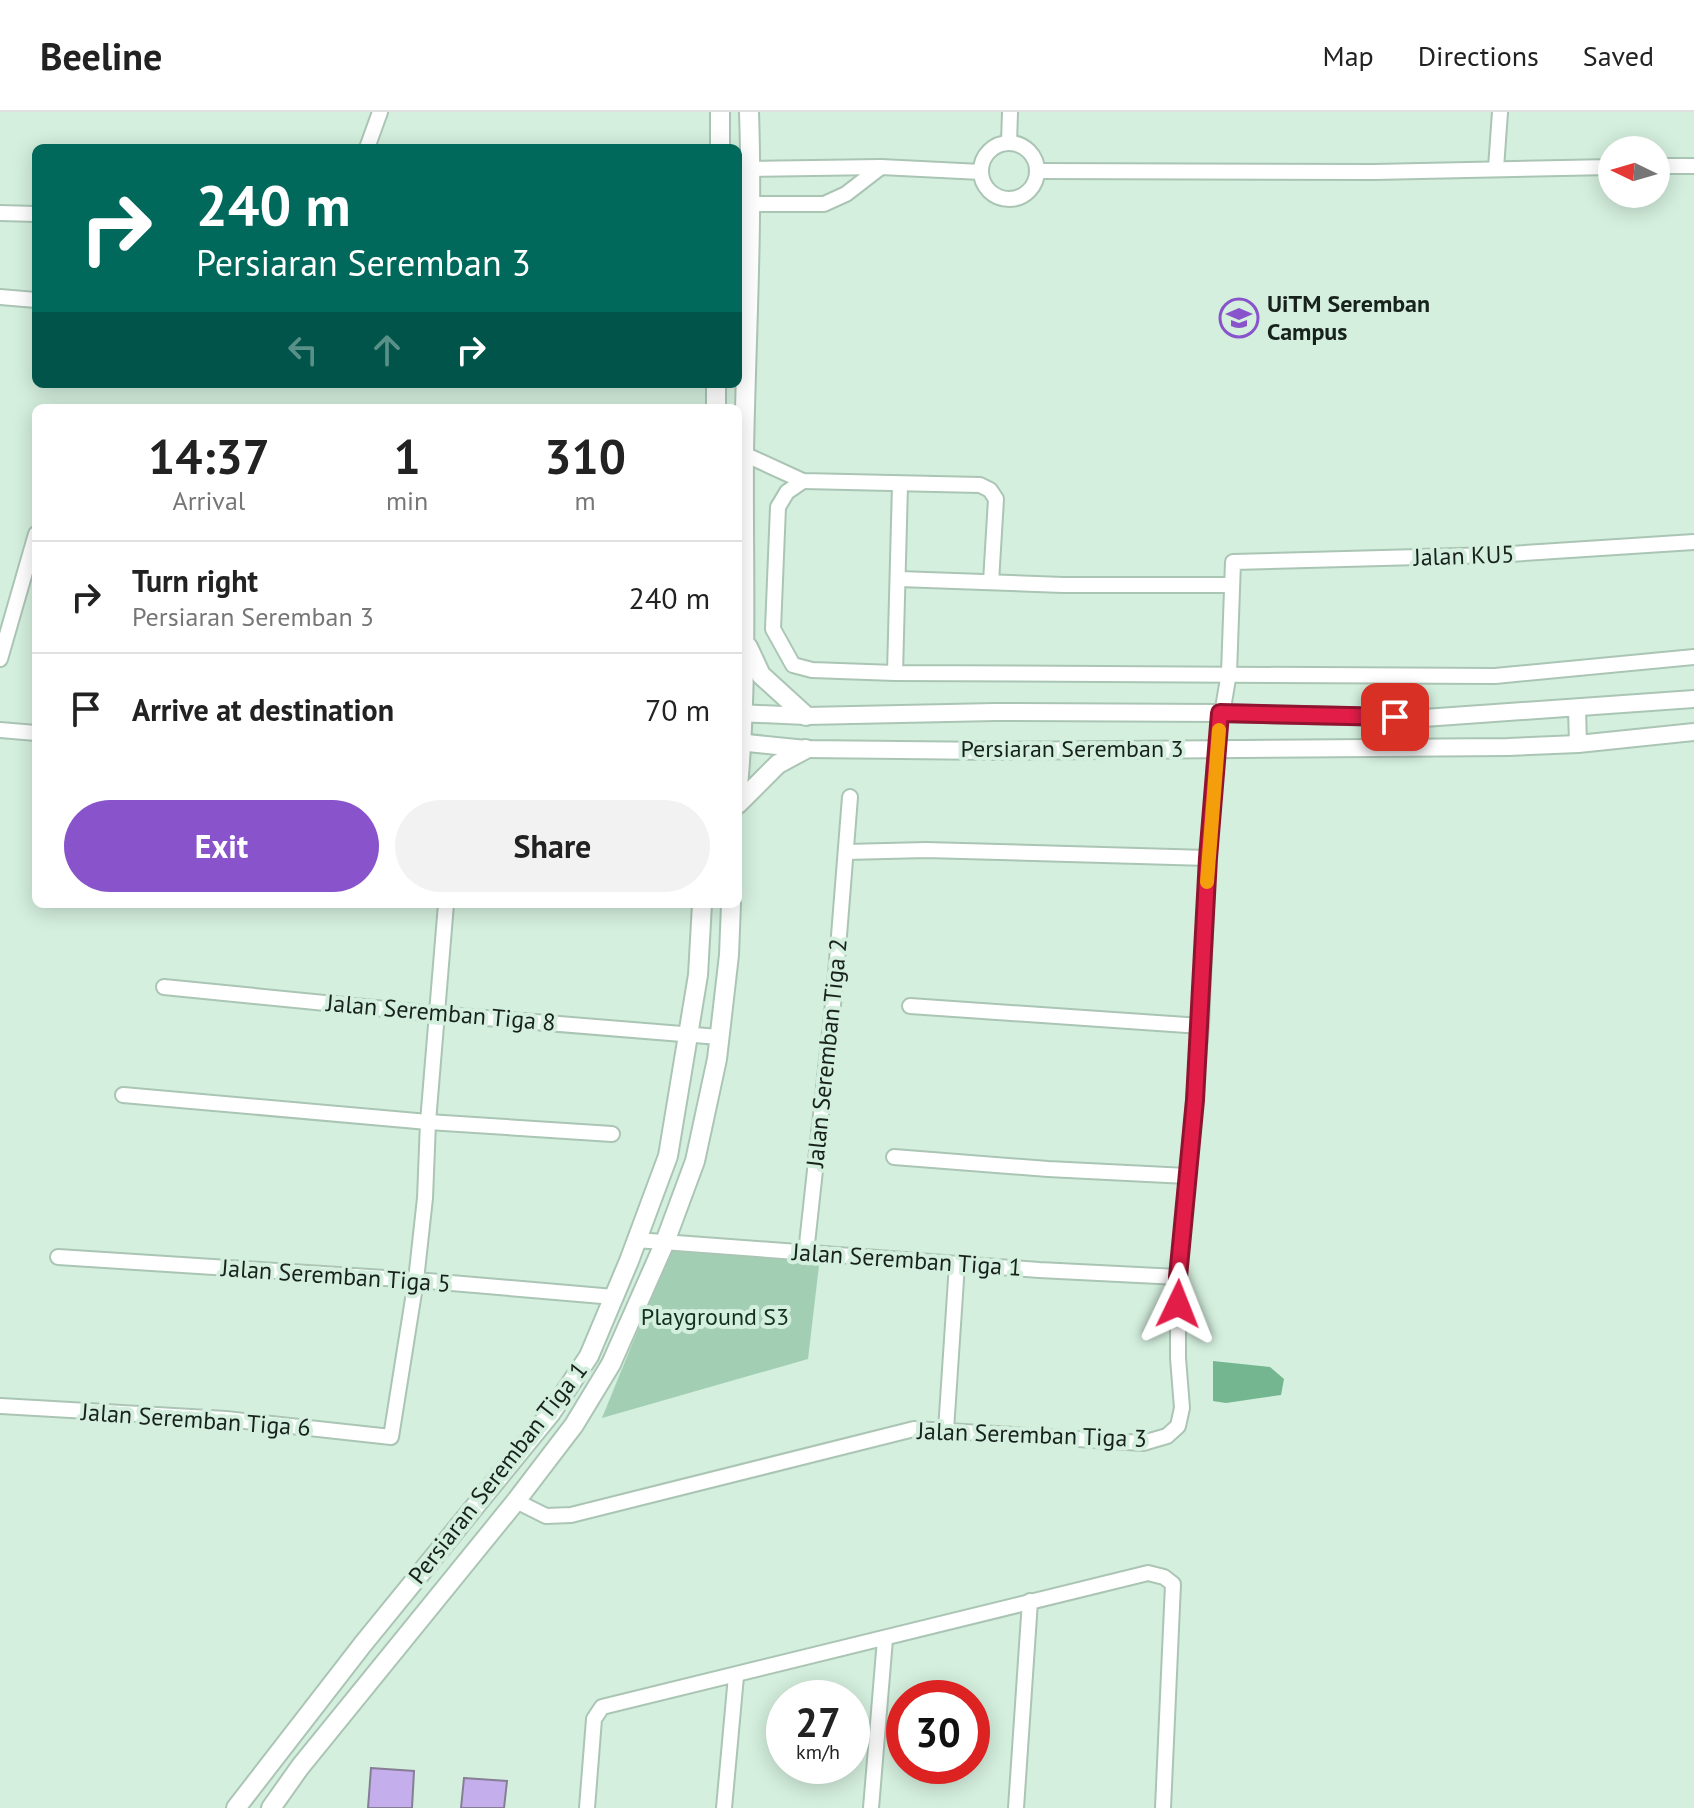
<!DOCTYPE html>
<html lang="en">
<head>
<meta charset="utf-8">
<style>
	:root { --surface:#fff; --page:#f2f2f2; --text:#222; --muted:#767676; --line:#e0e0e0; --accent:#8853cb }
	body { margin:0; font-family:"PT Sans",sans-serif; background:var(--page); color:var(--text); height:100vh; display:flex; flex-direction:column; font-size:30px; white-space:nowrap }
	* { box-sizing:border-box; margin:0 }
	p { font-size:26px; color:var(--muted) }
	.icon { flex:none; width:44px; height:44px; fill:none; stroke:currentColor; stroke-width:2; stroke-linecap:round; stroke-linejoin:round }
	.map { position:relative; flex:1; overflow:hidden }
	.drawer { position:absolute; left:32px; top:292px; width:710px; height:504px; display:flex; flex-direction:column; background:var(--surface); border-radius:12px; box-shadow:0 4px 20px #0003 }
	.drawer>* { flex:none }
	.banner { position:absolute; left:32px; top:32px; width:710px; height:244px; border-radius:12px; box-shadow:0 4px 20px #0003; background:#00695c; color:#fff; overflow:hidden }
	.needle { width:52px; rotate:275deg }
	.fabs { position:absolute; left:1598px; top:24px; display:grid; gap:16px }
	.fabs a { display:grid; place-items:center; width:72px; height:72px; border-radius:50%; background:var(--surface); box-shadow:0 4px 20px #0003; font-size:40px }
	.speed { position:absolute; left:766px; top:1568px; display:flex; gap:16px; font-size:40px; font-weight:700; text-align:center }
	.speed>* { display:grid; place-content:center; width:104px; height:104px; border-radius:50%; background:var(--surface); box-shadow:0 4px 20px #0003; line-height:1 }
	.speed small { font-size:20px; font-weight:400 }
	.speed .limit { border:12px solid #d22; background:#fff; color:#111 }
	.pin { position:absolute; display:grid; place-items:center; width:68px; height:68px; color:#fff; margin:-34px; border-radius:16px; box-shadow:0 4px 12px #0006 }
	.me { position:absolute; width:88px; margin:-44px; rotate:2deg; stroke-linejoin:round; filter:drop-shadow(0 0 6px #0008) }
	.turn { display:flex; align-items:center; gap:28px; height:168px; padding:0 32px; font-size:36px }
	.turn .icon { width:104px; height:104px; stroke-width:2.5 }
	.turn b { display:block; font-size:56px; line-height:68px }
	.lanes { display:flex; align-items:center; height:76px; padding:0 32px; background:#0003; justify-content:center; gap:40px; direction:ltr }
	.lanes .off { opacity:.35 }
	.eta { display:flex; justify-content:space-evenly; align-items:center; height:136px; text-align:center }
	.eta b { font-size:48px; font-weight:800; line-height:56px }
	.action { display:flex; gap:16px; margin-top:auto; padding:16px 32px }
	.action a { flex:1; height:92px; border-radius:48px; background:var(--accent); color:#fff; font-size:32px; font-weight:800; line-height:92px; text-align:center }
	.action a+a { background:var(--page); color:var(--text) }
	ul { padding:0; list-style:none }
	li { display:flex; align-items:center; gap:24px; height:112px; padding:0 32px; border-top:2px solid var(--line) }
	li div { flex:1 }
	li b { display:block; font-size:30px }
	li em { font-style:normal }
	header { display:flex; align-items:center; gap:48px; box-sizing:border-box; height:112px; padding:0 40px; background:var(--surface); border-bottom:2px solid var(--line) }
	header strong { font-size:38px }
	nav { display:flex; gap:44px; margin-inline-start:auto; font-size:28px }
	.map>svg:first-child { display:block }
	.green { fill:#a2cfb4 }
	.water { fill:#74b690 }
	.building { fill:#c4aeeb; stroke:#867e95; stroke-width:2 }
	.lines { fill:none; stroke-linecap:round; stroke-linejoin:round }
	.minor-casing { stroke:#abc5b5; stroke-width:18 }
	.tertiary-casing { stroke:#abc5b5; stroke-width:20 }
	.secondary-casing { stroke:#abc5b5; stroke-width:22 }
	.minor { stroke:#fff; stroke-width:14 }
	.tertiary { stroke:#fff; stroke-width:16 }
	.secondary { stroke:#fff; stroke-width:18 }
	.route-casing { stroke:#92132f; stroke-width:20 }
	.route { stroke:#e11d48; stroke-width:14 }
	.slow { stroke:#f59e0b; stroke-width:14 }
	.labels { text-anchor:middle; stroke-width:8; stroke-linejoin:round; paint-order:stroke }
	.poi-label { font-size:24px; font-weight:bold; fill:#18221c; stroke:#d4efde; text-anchor:start }
	.street-label { font-size:24px; fill:#18221c; stroke:#d4efde }
	.park-label { font-size:24px; fill:#123020; stroke:#d4efde }
</style>
</head>
<body>
<header>
<strong>Beeline</strong>
<nav><a>Map</a><a>Directions</a><a>Saved</a></nav>
</header>
<div class="map">
<svg width="1694" height="1696" viewBox="0 0 1694 1696">
	<rect width="100%" height="100%" fill="#d4efde"/>
	<polygon class="green" points="671,1137 820,1145 808,1247 602,1306"/>
	<polygon class="water" points="1213,1249 1270,1255 1284,1267 1281,1283 1226,1291 1213,1289"/>
	<g class="building">
		<polygon points="371,1656 414,1659 412,1696 368,1696"/>
		<polygon points="464,1666 507,1669 504,1696 461,1696"/>
	</g>
	<g class="lines">
		<defs>
			<g id="minor">
				<polyline points="1009,31 1010,0"/>
				<circle cx="1009" cy="59" r="28"/>
				<polyline points="367,36 380,0"/>
				<polyline points="1656,54 1694,54"/>
				<polyline points="1496,56 1500,0"/>
				<polyline points="738,57 881,55 981,60"/>
				<polyline points="1037,59 1374,60 1612,55"/>
				<polyline points="738,92 824,92 846,82 881,55"/>
				<polyline points="0,101 36,102"/>
				<polyline points="0,185 36,188"/>
				<polyline points="744,342 803,369 980,373 990,378 996,387 991,470"/>
				<polyline points="803,369 787,380 778,395 773,517 793,553 812,558 895,561 1495,564 1694,545"/>
				<polyline points="899,467 1063,473 1232,473"/>
				<polyline points="0,547 36,422"/>
				<polyline points="895,561 900,373"/>
				<polyline points="0,618 36,621"/>
				<polyline points="846,740 926,738 1208,746"/>
				<polyline points="164,875 436,902 719,925"/>
				<polyline points="910,894 1201,914"/>
				<polyline points="123,983 428,1010 612,1022"/>
				<polyline points="894,1045 1048,1057 1187,1064"/>
				<polyline points="636,1128 1039,1158 1178,1165"/>
				<polyline points="806,1141 835,874 850,685"/>
				<polyline points="58,1145 416,1168 614,1185"/>
				<polyline points="1,1294 226,1307 391,1325 416,1168 425,1086 428,1010 446,792"/>
				<polyline points="946,1318 957,1152"/>
				<polyline points="516,1389 546,1404 571,1403 914,1317 1143,1331 1167,1324 1178,1314 1182,1296 1178,1246 1178,1165 1201,914 1208,746 1216,637 1229,561 1233,450 1494,443 1694,430"/>
				<polyline points="587,1696 594,1607 602,1595 1148,1461 1164,1465 1173,1472 1163,1696"/>
				<polyline points="724,1696 736,1564"/>
				<polyline points="871,1696 885,1527"/>
				<polyline points="1016,1696 1030,1489"/>
			</g>
			<g id="tertiary">
				<polyline points="1577,597 1578,632"/>
				<polyline points="738,601 806,604 995,600 1220,601 1424,606 1694,587"/>
				<polyline points="738,630 806,637 995,639 1508,635 1578,632 1694,620"/>
			</g>
			<g id="secondary">
				<polyline points="720,0 720,36"/>
				<polyline points="716,296 716,272"/>
				<polyline points="748,535 761,563 806,604"/>
				<path d="M 738,675 C 748,563 743,452 744,340 C 746,227 753,113 749,0"/>
				<polyline points="738,692 778,652 806,637"/>
				<polyline points="236,1696 363,1532 551,1301 589,1244 629,1149 668,1044 698,863 702,792"/>
				<polyline points="271,1696 300,1655 516,1389 574,1313 611,1252 665,1130 695,1049 717,947 729,843 731,792"/>
			</g>
		</defs>
		<use href="#minor" class="minor-casing"/>
		<use href="#tertiary" class="tertiary-casing"/>
		<use href="#secondary" class="secondary-casing"/>
		<use href="#minor" class="minor"/>
		<use href="#tertiary" class="tertiary"/>
		<use href="#secondary" class="secondary"/>
	</g>
	<g class="lines">
		<defs>
			<polyline id="route" points="1178,1192 1178,1165 1195,988 1208,746 1220,601 1395,605"/>
		</defs>
		<use href="#route" class="route-casing"/>
		<use href="#route" class="route"/>
		<polyline class="slow" points="1207,770 1219,618"/>
	</g>
	<defs>
		<symbol id="university-ring" viewBox="-11 -11 22 22"><circle r="9.5" fill="#d4efde" stroke="#8853cb" stroke-width="1.5"/><path d="M0-5L7-2L0 1L-7-2ZM-4 1L0 2.5L4 1V4Q0 6-4 4Z" fill="#8853cb"/></symbol>
	</defs>
	<g fill-rule="evenodd">
		<use href="#university-ring" x="1217" y="184" width="44" height="44"/>
	</g>
	<g class="labels">
		<g class="poi-label">
			<text x="1267" y="200">UiTM Seremban<tspan x="1267" dy="28">Campus</tspan></text>
		</g>
		<g class="street-label">
			<text transform="translate(1464 444) rotate(-2)" y="8">Jalan KU5</text>
			<text x="1072" y="645">Persiaran Seremban 3</text>
			<text transform="translate(441 901) rotate(5)" y="8">Jalan Seremban Tiga 8</text>
			<text transform="translate(827 941) rotate(-84)" y="8">Jalan Seremban Tiga 2</text>
			<text transform="translate(907 1148) rotate(4)" y="8">Jalan Seremban Tiga 1</text>
			<text transform="translate(336 1164) rotate(4)" y="8">Jalan Seremban Tiga 5</text>
			<text transform="translate(196 1308) rotate(4)" y="8">Jalan Seremban Tiga 6</text>
			<text transform="translate(1032 1323) rotate(2)" y="8">Jalan Seremban Tiga 3</text>
			<text transform="translate(498 1361) rotate(-52)" y="8">Persiaran Seremban Tiga 1</text>
		</g>
		<g class="park-label">
			<text x="715" y="1213">Playground S3</text>
		</g>
	</g>
</svg>
<div class="fabs">
<a><svg class="needle" viewBox="-14 -14 28 28"><path d="M0-13l5 13h-10z" fill="#e53935"/><path d="M0 13l5-13h-10z" fill="#767676"/></svg></a>
</div>
<div class="speed"><div>27<small>km/h</small></div><div class="limit">30</div></div>
<div class="pin" style="left:1395px;top:605px;background:#d93025"><svg class="icon" aria-label="arrive" viewBox="0 0 24 24"><path d="M6 21V4h12l-3 4 3 4H6"/></svg></div>
<svg class="me" style="left:1178px;top:1192px" viewBox="-20 -20 40 40"><path d="M0-17L14 15 0 8-14 15z" fill="#e11d48" stroke="#fff" stroke-width="4"/></svg>
<div class="banner">
<div class="turn"><svg class="icon" aria-label="right" viewBox="0 0 24 24"><path d="M7 20v-9h11M14 6l5 5-5 5"/></svg><div><b>240 m</b>Persiaran Seremban 3</div></div>
<div class="lanes"><svg class="icon off" aria-label="left" viewBox="0 0 24 24"><path d="M17 20v-9H6M10 6l-5 5 5 5"/></svg><svg class="icon off" aria-label="ahead" viewBox="0 0 24 24"><path d="M12 20V5M6 11l6-6 6 6"/></svg><svg class="icon" aria-label="right" viewBox="0 0 24 24"><path d="M7 20v-9h11M14 6l5 5-5 5"/></svg></div>
</div>
<section class="drawer">
<div class="eta">
<div><b>14:37</b><p>Arrival</p></div>
<div><b>1</b><p>min</p></div>
<div><b>310</b><p>m</p></div>
</div>
<ul>
<li><svg class="icon" aria-label="right" viewBox="0 0 24 24"><path d="M7 20v-9h11M14 6l5 5-5 5"/></svg><div><b>Turn right</b><p>Persiaran Seremban 3</p></div><em>240 m</em></li>
<li><svg class="icon" aria-label="arrive" viewBox="0 0 24 24"><path d="M6 21V4h12l-3 4 3 4H6"/></svg><div><b>Arrive at destination</b></div><em>70 m</em></li>
</ul>
<div class="action"><a>Exit</a><a>Share</a></div>
</section>
</div>
</body>
</html>
